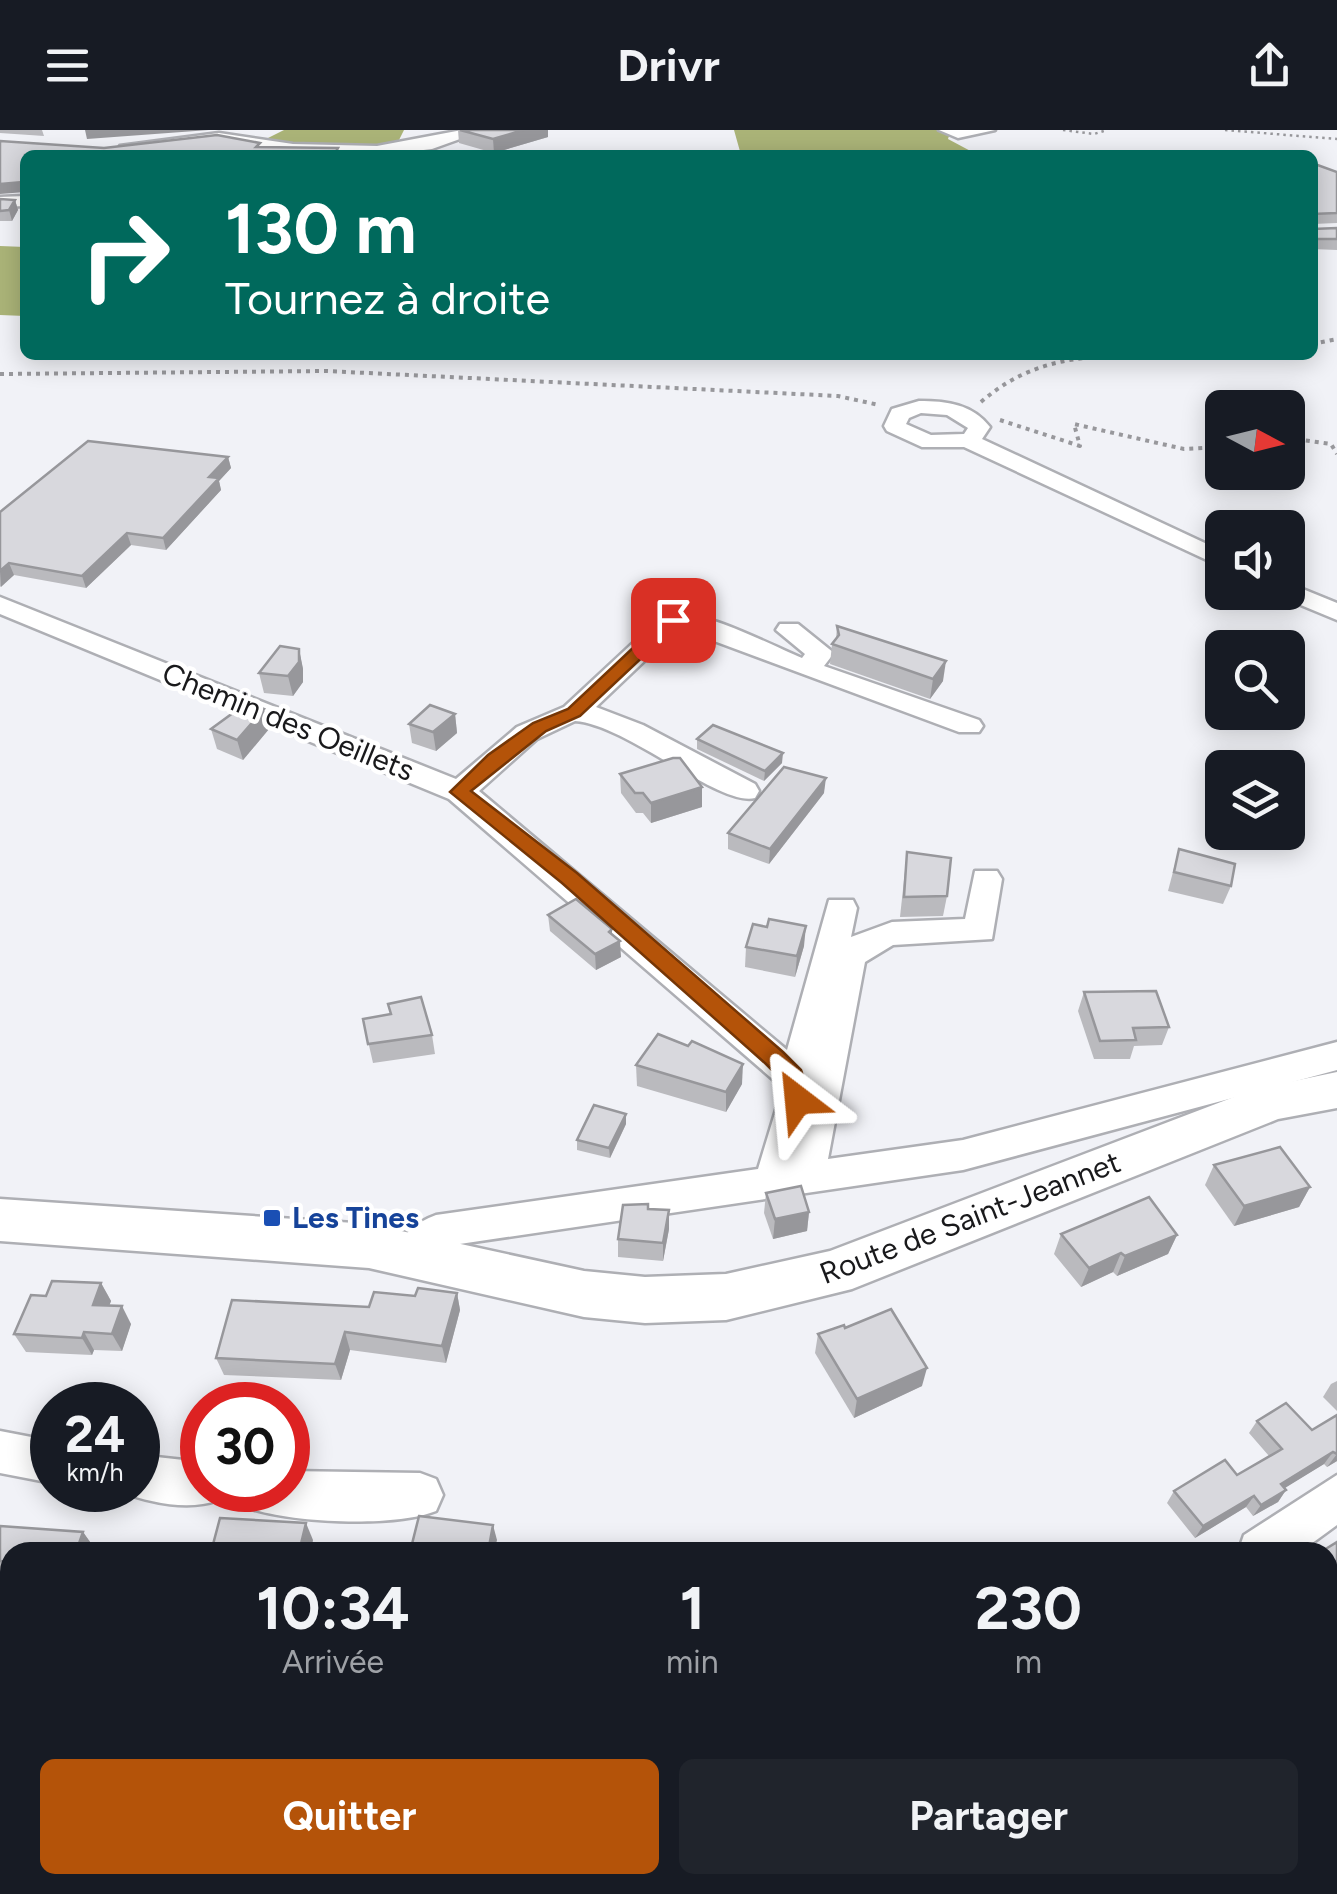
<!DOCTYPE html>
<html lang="fr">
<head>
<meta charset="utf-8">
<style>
	:root { --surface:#171b24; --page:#20242c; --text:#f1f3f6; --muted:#9ea1a6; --accent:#b45309 }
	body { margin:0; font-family:Figtree,sans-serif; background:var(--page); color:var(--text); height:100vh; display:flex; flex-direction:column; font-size:38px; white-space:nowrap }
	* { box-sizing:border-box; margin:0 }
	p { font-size:32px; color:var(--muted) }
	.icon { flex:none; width:55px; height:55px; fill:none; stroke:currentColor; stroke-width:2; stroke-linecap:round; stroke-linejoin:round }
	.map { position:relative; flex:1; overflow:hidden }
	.sheet { position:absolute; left:0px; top:1412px; width:1338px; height:352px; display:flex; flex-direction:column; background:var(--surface); border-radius:30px 30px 0 0; box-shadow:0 5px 25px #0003 }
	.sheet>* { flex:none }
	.guide { position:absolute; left:20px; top:20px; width:1298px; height:210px; border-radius:15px; box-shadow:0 5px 25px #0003; background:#00695c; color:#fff; overflow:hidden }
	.needle { width:65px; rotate:97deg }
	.buttons { position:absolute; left:1205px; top:260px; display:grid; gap:20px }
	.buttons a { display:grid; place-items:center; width:100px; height:100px; border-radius:15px; background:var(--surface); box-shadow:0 5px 25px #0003; font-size:50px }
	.speed { position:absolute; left:30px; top:1252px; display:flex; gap:20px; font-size:50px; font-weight:700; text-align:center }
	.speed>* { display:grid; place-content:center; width:130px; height:130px; border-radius:50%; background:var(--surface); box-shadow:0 5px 25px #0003; line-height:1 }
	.speed small { font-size:25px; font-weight:400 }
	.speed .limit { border:15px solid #d22; background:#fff; color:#111 }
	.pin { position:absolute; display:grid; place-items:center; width:85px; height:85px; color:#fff; margin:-42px; border-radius:20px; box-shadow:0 5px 15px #0006 }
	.me { position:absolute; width:110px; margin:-55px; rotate:331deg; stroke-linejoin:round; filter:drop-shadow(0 0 8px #0008) }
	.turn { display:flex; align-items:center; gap:35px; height:210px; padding:0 40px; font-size:45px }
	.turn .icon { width:130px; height:130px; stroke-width:2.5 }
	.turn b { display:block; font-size:70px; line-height:85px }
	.eta { display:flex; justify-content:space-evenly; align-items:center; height:170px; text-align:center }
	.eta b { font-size:60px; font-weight:700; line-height:70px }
	.cta { display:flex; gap:20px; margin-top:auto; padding:20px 40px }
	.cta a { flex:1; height:115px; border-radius:15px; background:var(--accent); color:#fff; font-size:40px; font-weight:700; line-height:115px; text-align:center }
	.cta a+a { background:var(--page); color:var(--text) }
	header { display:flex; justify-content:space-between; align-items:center; height:130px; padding:0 40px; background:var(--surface); font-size:45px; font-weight:700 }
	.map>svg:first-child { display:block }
	.forest { fill:#abb478 }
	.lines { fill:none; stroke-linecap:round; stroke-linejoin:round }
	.minor-casing { stroke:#aeafb4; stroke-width:5 }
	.major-casing { stroke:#aeafb4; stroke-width:5 }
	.path-far1 { stroke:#98989c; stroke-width:2.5; stroke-dasharray:2.5 4; stroke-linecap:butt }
	.path { stroke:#98989c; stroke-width:4; stroke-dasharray:4 5; stroke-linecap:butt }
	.minor { fill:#fff; fill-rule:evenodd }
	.major { fill:#fff; fill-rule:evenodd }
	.wall { fill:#bababe }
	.shaded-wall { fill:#97979b }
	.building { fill:#d8d8dd; stroke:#97979b; stroke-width:2.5 }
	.route { fill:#b45309; stroke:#753606; stroke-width:2.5 }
	.transit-dot { fill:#1a4fb4; stroke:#fff; stroke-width:4 }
	.labels { text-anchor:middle; stroke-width:9; stroke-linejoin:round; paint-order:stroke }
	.street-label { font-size:30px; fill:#19191b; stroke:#fff }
	.transit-label { font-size:30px; font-weight:bold; fill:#164399; stroke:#fff; text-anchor:start }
</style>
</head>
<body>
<header><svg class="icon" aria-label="menu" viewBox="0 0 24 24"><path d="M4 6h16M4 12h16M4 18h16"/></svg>Drivr<svg class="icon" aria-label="share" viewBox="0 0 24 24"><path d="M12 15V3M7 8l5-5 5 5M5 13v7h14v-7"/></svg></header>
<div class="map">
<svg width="1337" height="1764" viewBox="0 0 1337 1764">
	<rect width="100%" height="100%" fill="#f1f2f7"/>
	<g class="forest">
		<polygon points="284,0 404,0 395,18 302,18 260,12"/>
		<polygon points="734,0 951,0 948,9 978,25 741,25"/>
		<polygon points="0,116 25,117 25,186 0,185"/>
	</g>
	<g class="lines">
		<defs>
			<g id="minor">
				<polygon points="462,0 485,0 432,19 381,25 293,24 219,11 128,21 120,16 219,3 293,14 377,16"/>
				<polygon points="939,0 995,0 958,8"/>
				<polygon points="25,66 25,76 0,77 0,67"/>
				<path d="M 919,271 C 947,271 972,274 990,297 L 982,309 L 1222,421 L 1222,437 L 964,317 L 922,317 L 887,301 L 884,296 L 892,279 ZM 921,283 L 947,285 L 968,298 L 964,304 L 931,305 L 906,294 L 909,288 Z"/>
				<polygon points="1288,453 1337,473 1337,490 1279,466 1276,462 1288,462"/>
				<path d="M 0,467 L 456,649 L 517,597 L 564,577 L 664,484 C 698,476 768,514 802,528 L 805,524 L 776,500 L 780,494 L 798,494 L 834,523 L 824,536 L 979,590 L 983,596 L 979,602 L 959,602 L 679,498 L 596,577 L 643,595 L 755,654 L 759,661 L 755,668 C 719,677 628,595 575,591 L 537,609 L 479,661 L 787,920 L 829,770 L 853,770 L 857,778 L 851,807 L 892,792 L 965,789 L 975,741 L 997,741 L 1002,749 L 992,809 L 893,815 L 865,832 L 828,1029 L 963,1010 L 1337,912 L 1337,940 L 963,1040 L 453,1115 C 432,1126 425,1147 398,1137 L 392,1125 C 401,1106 416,1092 436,1085 L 758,1039 L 779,970 L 776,952 L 449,669 L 0,484 Z"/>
				<polygon points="0,1301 52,1311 52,1353 0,1343"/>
				<path d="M 138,1325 L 202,1332 L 202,1360 L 222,1360 L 218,1370 C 190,1381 150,1373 122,1362 L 138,1360 Z"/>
				<path d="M 288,1341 L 420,1343 L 436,1349 L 443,1365 L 436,1381 C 393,1398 286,1393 243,1376 L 236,1360 L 288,1360 Z"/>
				<polygon points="1337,1345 1337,1395 1300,1422 1238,1422 1244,1405"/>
			</g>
			<polygon id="major" points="1337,942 1337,978 1278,989 852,1159 726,1190 645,1193 584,1187 369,1138 0,1111 0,1069 369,1094 584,1141 645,1147 726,1144 830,1121 1255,959"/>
		</defs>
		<use href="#minor" class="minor-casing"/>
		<use href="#major" class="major-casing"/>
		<g class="path-far1">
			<polyline points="1063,0 1094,4 1107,0"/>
			<polyline points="1225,0 1337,9"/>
		</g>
		<g class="path">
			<polyline points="1312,214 1337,209"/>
			<polyline points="0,244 326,241 838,266 879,275"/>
			<path d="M 981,272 C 1052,210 1129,230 1216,225"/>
			<polyline points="1000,290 1080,316 1074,294 1184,319 1222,317"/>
			<polyline points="1288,308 1331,314 1337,324"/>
		</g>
		<use href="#minor" class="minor"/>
		<use href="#major" class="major"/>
	</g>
	<g class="wall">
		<polygon points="0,0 42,0 44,6 0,3"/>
		<polygon points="458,0 548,0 548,7 494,23 459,13"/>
		<polygon points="1312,33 1337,42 1337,93 1313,94 1313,99 1337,98 1337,120 1312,119"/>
		<polygon points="0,69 15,70 18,80 12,91 0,91"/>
		<polygon points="228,327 231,338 219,351 221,360 166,420 131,415 86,458 14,445 0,457 0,382"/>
		<polygon points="837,496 943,551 930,569 830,534 832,514 836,509"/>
		<polygon points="299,519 303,539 303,552 293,566 264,563 259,543"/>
		<polygon points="455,584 457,603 436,621 412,613 409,594"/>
		<polygon points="211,599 269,599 243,630 217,619"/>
		<polygon points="697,609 782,633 764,651 697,619"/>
		<polygon points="620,644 702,657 702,677 651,693 643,683 636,683 621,663"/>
		<polygon points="824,663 769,734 728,719 728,703"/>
		<polygon points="1179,719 1231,756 1223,774 1168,761"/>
		<polygon points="907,722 947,766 943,786 900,787"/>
		<polygon points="548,785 612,799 612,804 621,827 596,840 550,801"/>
		<polygon points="804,816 795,847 745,837 746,817"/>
		<polygon points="1084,862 1169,897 1162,915 1134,916 1130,929 1094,929 1078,881"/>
		<polygon points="391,884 432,905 435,924 373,933 363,889"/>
		<polygon points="688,916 742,954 726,982 637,956 636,935"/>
		<polygon points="626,984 626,994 610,1028 577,1020 577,1010"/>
		<polygon points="1214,1035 1310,1057 1299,1077 1234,1096 1205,1055"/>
		<polygon points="766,1063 809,1082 807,1101 773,1109 764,1083"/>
		<polygon points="669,1099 663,1131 618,1127 618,1109"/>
		<polygon points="1061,1104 1177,1105 1168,1124 1117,1146 1113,1142 1081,1157 1054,1124"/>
		<polygon points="101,1153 111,1171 109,1176 131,1194 122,1221 94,1220 92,1225 26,1222 14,1204 46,1166"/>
		<polygon points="457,1163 460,1180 446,1233 350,1220 341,1250 224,1245 216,1228 369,1177 415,1166"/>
		<polygon points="845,1198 922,1256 854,1288 815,1223 818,1204"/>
		<polygon points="1337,1251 1337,1281 1323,1267 1331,1254"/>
		<polygon points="1337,1285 1337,1331 1327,1337 1324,1334 1284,1358 1286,1360 1278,1372 1253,1386 1246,1377 1195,1408 1167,1373 1174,1361 1237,1345 1269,1326 1249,1303 1257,1291 1312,1300"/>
		<polygon points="0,1396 83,1402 95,1419 94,1422 10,1422 10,1447 0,1446"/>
		<polygon points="1337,1412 1337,1463 1328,1452 1328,1422 1323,1422"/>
	</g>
	<g class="shaded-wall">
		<polygon points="85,0 209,0 87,9"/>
		<polygon points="524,0 548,0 548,7 494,23 493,9"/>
		<polygon points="22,52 25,62 0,64 0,54"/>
		<polygon points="15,70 18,80 12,91 9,80"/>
		<polygon points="228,327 231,338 219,351 221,360 166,420 163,408 209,347"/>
		<polygon points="127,403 131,415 86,458 82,446"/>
		<polygon points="9,433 14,445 1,457 0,441"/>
		<polygon points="299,519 303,539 303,552 293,566 288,546"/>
		<polygon points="946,531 943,551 930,569 933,549"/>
		<polygon points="264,579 269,599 243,630 237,610"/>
		<polygon points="455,584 457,603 436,621 433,602"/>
		<polygon points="783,623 782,633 764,651 765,641"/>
		<polygon points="826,648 824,663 769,734 770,719"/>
		<polygon points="702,657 702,677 651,693 651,673"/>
		<polygon points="806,796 804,816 795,847 797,826"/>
		<polygon points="612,799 612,815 620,811 621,827 596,840 595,824 609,802"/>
		<polygon points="743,934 742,954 726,982 726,962"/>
		<polygon points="626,984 626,994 610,1028 609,1018"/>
		<polygon points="1310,1057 1299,1077 1234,1096 1244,1076"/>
		<polygon points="669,1080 669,1099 663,1131 663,1113"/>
		<polygon points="809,1082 807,1101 773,1109 775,1089"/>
		<polygon points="1177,1105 1168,1124 1117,1146 1125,1126"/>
		<polygon points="1121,1123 1113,1142 1081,1157 1089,1138"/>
		<polygon points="101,1153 111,1171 103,1192 93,1175"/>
		<polygon points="457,1163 460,1180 446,1233 442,1216"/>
		<polygon points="122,1176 131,1194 122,1221 112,1204"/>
		<polygon points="84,1202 94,1220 92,1225 82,1208"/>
		<polygon points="345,1202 350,1220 341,1250 335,1234"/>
		<polygon points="927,1238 922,1256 854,1288 857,1269"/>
		<polygon points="1333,1322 1324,1334 1272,1366 1281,1354"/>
		<polygon points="1337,1324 1337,1331 1327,1337"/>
		<polygon points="1286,1360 1278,1372 1253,1386 1261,1375"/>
		<polygon points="1254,1366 1246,1377 1195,1408 1203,1396"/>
		<polygon points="306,1393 313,1410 311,1422 299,1422"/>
		<polygon points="493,1395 497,1410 494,1422 488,1422"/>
		<polygon points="83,1402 95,1419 94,1422 76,1422"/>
	</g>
	<g class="building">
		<polygon points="460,0 524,0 493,9"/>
		<polygon points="217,5 260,13 256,17 338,18 334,25 25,25 25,68 22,52 0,54 0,11 104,18"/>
		<polygon points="1312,33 1337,42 1337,83 1312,84"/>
		<polygon points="0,69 15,70 9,80 0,81"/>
		<polygon points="1312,89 1313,99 1337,98 1337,109 1312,109"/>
		<polygon points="88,311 228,327 209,347 219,348 163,408 127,403 82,446 9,433 0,441 0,382"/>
		<polygon points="837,496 946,531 933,549 832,514 839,505"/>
		<polygon points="280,516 299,519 299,532 288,546 259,543"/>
		<polygon points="248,572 264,579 237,610 211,599"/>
		<polygon points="430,575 455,584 433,602 409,594"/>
		<polygon points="713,595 783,623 765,641 697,609"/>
		<polygon points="673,628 680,628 702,657 651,673 643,663 635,663 620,644"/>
		<polygon points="784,637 826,648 770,719 728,703"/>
		<polygon points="1179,719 1235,734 1231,756 1174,742"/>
		<polygon points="907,722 951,728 947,766 904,767"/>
		<polygon points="576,769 612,799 609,802 620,811 595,824 548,785"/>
		<polygon points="769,789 806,796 797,826 746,817 753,794 767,797"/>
		<polygon points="1156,861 1169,897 1133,898 1136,910 1100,911 1084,862"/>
		<polygon points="421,867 432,905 368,914 363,889 391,884 388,874"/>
		<polygon points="658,904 688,916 692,911 743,934 726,962 636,935"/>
		<polygon points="594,975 626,984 609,1018 577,1010"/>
		<polygon points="1280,1017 1310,1057 1244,1076 1214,1035"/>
		<polygon points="801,1056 809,1082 775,1089 766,1063"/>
		<polygon points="1149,1067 1177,1105 1125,1126 1121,1123 1089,1138 1061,1104"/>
		<polygon points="648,1074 648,1079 669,1080 663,1113 618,1109 623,1075"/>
		<polygon points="52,1151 101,1153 93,1175 122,1176 112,1204 84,1202 82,1208 14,1204 31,1165 46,1166"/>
		<polygon points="418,1158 457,1163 442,1216 345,1202 335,1234 216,1228 232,1170 369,1177 374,1162 415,1166"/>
		<polygon points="891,1179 927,1238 857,1269 818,1204 844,1195 845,1198"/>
		<polygon points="1286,1273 1312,1300 1337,1285 1337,1324 1333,1322 1281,1354 1286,1360 1261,1375 1254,1366 1203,1396 1174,1361 1225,1330 1237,1345 1282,1319 1257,1291"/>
		<polygon points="419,1386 493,1395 488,1422 410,1422"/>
		<polygon points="220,1388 306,1393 299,1422 211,1422"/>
		<polygon points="0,1396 83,1402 76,1422 10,1422 10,1432 0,1431"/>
		<polygon points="1337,1412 1337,1434 1324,1420"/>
	</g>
	<polygon class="route" points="667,486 682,490 580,586 546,601 471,661 577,743 783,922 801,940 811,970 798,980 790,977 782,950 766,934 562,753 450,662 488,625 533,593 568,579"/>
	<rect class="transit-dot" x="262" y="1078" width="20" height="20" rx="5"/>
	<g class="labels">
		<g class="street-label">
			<text transform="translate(288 592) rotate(22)" y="10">Chemin des Oeillets</text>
			<text transform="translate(970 1088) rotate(-21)" y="10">Route de Saint-Jeannet</text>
		</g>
		<g class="transit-label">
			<text x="292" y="1098">Les Tines</text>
		</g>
	</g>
</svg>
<div class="buttons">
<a><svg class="needle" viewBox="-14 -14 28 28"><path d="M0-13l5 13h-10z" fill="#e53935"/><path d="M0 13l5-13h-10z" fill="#9ea1a6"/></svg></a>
<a><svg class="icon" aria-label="sound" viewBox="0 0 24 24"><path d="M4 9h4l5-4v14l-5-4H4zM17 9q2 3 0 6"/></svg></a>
<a><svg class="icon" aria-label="search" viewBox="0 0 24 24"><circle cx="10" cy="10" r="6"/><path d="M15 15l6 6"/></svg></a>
<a><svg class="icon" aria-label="layers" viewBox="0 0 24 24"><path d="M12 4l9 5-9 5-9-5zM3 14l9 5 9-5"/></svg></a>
</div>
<div class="speed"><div>24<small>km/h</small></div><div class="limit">30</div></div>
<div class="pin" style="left:673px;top:490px;background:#d93025"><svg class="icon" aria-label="arrive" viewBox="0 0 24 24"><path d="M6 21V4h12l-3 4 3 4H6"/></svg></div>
<svg class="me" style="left:798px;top:970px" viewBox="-20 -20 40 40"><path d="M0-17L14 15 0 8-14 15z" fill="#b45309" stroke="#fff" stroke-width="4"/></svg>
<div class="guide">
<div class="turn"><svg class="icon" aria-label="right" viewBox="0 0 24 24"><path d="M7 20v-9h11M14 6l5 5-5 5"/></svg><div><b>130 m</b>Tournez à droite</div></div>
</div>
<section class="sheet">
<div class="eta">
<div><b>10:34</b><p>Arrivée</p></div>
<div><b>1</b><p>min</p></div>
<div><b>230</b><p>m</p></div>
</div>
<div class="cta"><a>Quitter</a><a>Partager</a></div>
</section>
</div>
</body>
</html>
